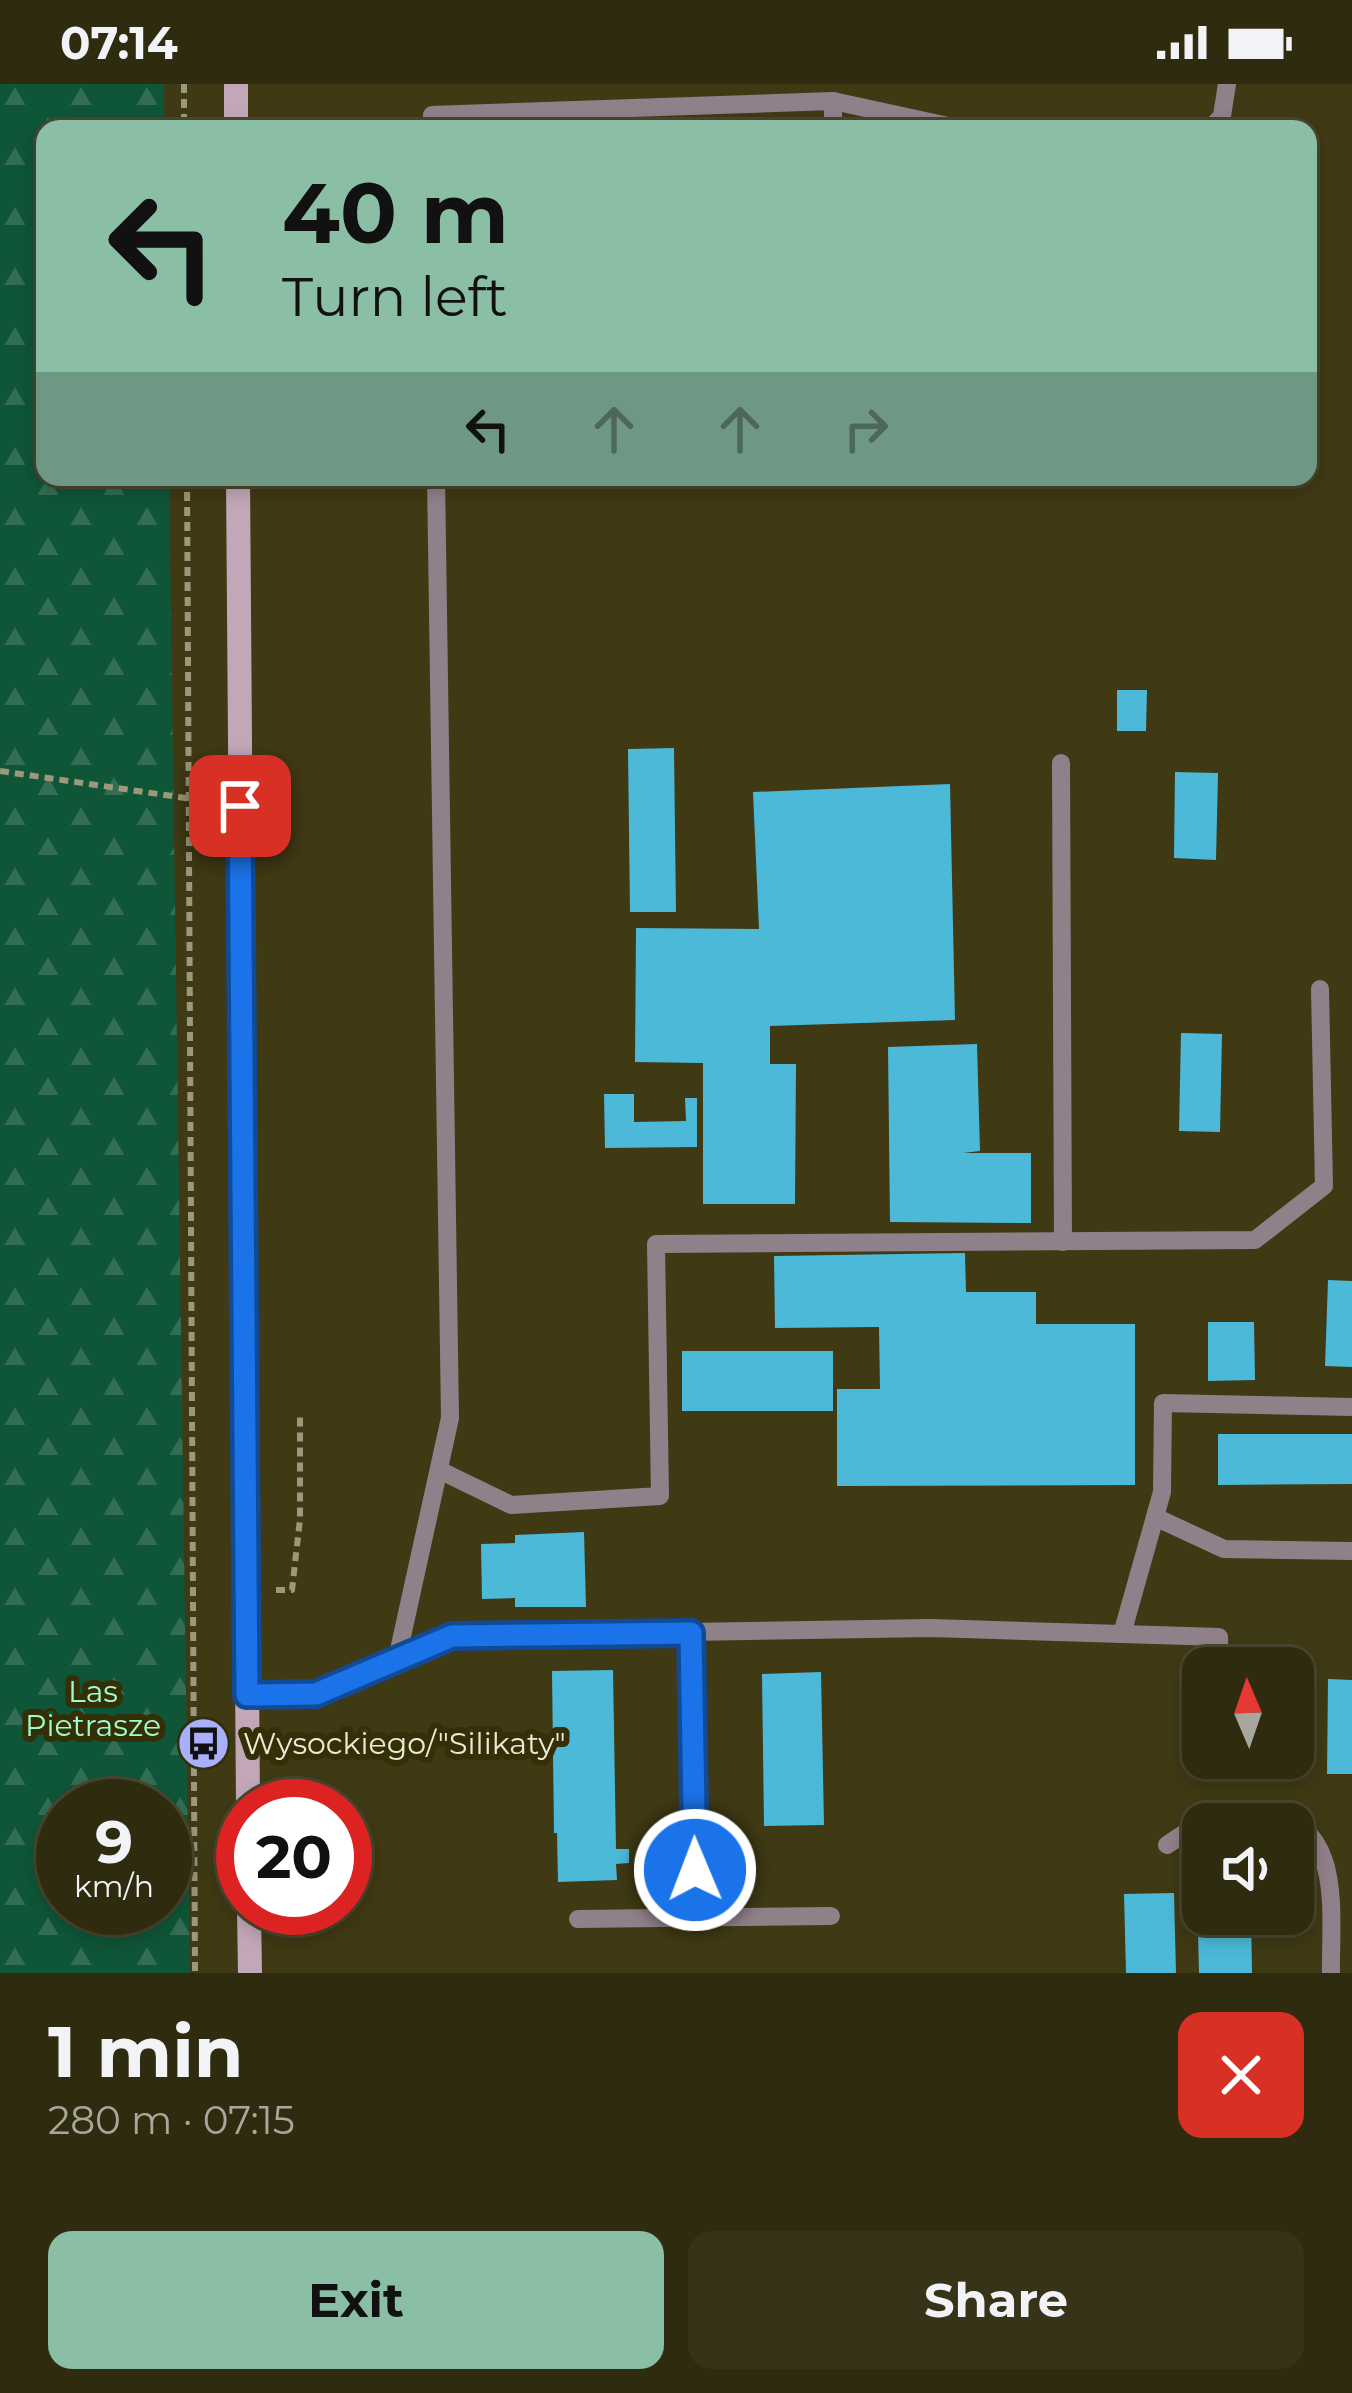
<!DOCTYPE html>
<html lang="en">
<head>
<meta charset="utf-8">
<style>
	:root { --surface:#2f2b0f; --page:#373318; --text:#f1f3f6; --muted:#a7a79e; --line:#4a472f; --accent:#8abfa5 }
	body { margin:0; font-family:Montserrat,sans-serif; background:var(--page); color:var(--text); height:100vh; display:flex; flex-direction:column; font-size:45px; white-space:nowrap }
	* { box-sizing:border-box; margin:0 }
	p { font-size:39px; color:var(--muted) }
	.icon { flex:none; width:66px; height:66px; fill:none; stroke:currentColor; stroke-width:2; stroke-linecap:round; stroke-linejoin:round }
	.map { position:relative; height:1889px; overflow:hidden }
	.details { display:flex; flex-direction:column; background:var(--surface); flex:1 }
	.details>* { flex:none }
	.top-card { position:absolute; left:36px; top:36px; width:1281px; height:366px; border-radius:24px; box-shadow:0 6px 18px #0003,0 0 0 3px var(--line); background:#8abfa5; color:#111; overflow:hidden }
	.needle { width:78px; rotate:358deg }
	.fabs { position:absolute; left:1182px; top:1563px; display:grid; gap:24px }
	.fabs a { display:grid; place-items:center; width:132px; height:132px; border-radius:24px; background:var(--surface); box-shadow:0 6px 18px #0003,0 0 0 3px var(--line); font-size:60px }
	.speed { position:absolute; left:36px; top:1695px; display:flex; gap:24px; font-size:60px; font-weight:700; text-align:center }
	.speed>* { display:grid; place-content:center; width:156px; height:156px; border-radius:50%; background:var(--surface); box-shadow:0 6px 18px #0003,0 0 0 3px var(--line); line-height:1 }
	.speed small { font-size:30px; font-weight:400 }
	.speed .limit { border:18px solid #d22; background:#fff; color:#111 }
	.pin { position:absolute; display:grid; place-items:center; width:102px; height:102px; color:#fff; margin:-51px; border-radius:24px; box-shadow:0 6px 18px #0006 }
	.me { position:absolute; width:132px; margin:-66px; rotate:359deg; stroke-linejoin:round; filter:drop-shadow(0 0 9px #0008) }
	.turn { display:flex; align-items:center; gap:42px; height:252px; padding:0 48px; font-size:54px }
	.turn .icon { width:156px; height:156px; stroke-width:2.5 }
	.turn b { display:block; font-size:84px; line-height:102px }
	.lanes { display:flex; align-items:center; height:114px; padding:0 48px; background:#0003; justify-content:center; gap:60px; direction:ltr }
	.lanes .off { opacity:.35 }
	.round { display:grid; place-items:center; flex:none; width:126px; height:126px; border-radius:24px; background:var(--page) }
	.headline { display:flex; align-items:center; justify-content:space-between; height:204px; padding:0 48px }
	h1 { font-size:72px; font-weight:700; line-height:90px }
	.primary-button { display:flex; gap:24px; margin-top:auto; padding:24px 48px }
	.primary-button a { flex:1; height:138px; border-radius:24px; background:var(--accent); color:#111; font-size:48px; font-weight:700; line-height:138px; text-align:center }
	.primary-button a+a { background:var(--page); color:var(--text) }
	.status { display:flex; justify-content:space-between; align-items:center; height:84px; padding:0 60px; background:var(--surface); direction:ltr }
	.status svg { height:33px; fill:currentColor }
	.map>svg:first-child { display:block }
	.forest { fill:url(#forest-firs); fill-rule:evenodd }
	.building { fill:#4cb9d9 }
	.lines { fill:none; stroke-linecap:round; stroke-linejoin:round }
	.path { stroke:#9c987c; stroke-width:6; stroke-dasharray:9 6; stroke-linecap:butt }
	.lane { stroke:#90808a; stroke-width:18 }
	.secondary { stroke:#c2a7b8; stroke-width:24 }
	.route-casing { stroke:#114b97; stroke-width:30 }
	.route { stroke:#1a73e8; stroke-width:21 }
	.labels { text-anchor:middle; stroke-width:12; stroke-linejoin:round; paint-order:stroke }
	.park-label { font-size:30px; fill:#9ffccc; stroke:#352f08 }
	.poi-label { font-size:30px; fill:#ece9d5; stroke:#352f08; text-anchor:start }
</style>
</head>
<body>
<div class="status"><b>07:14</b><svg viewBox="0 0 49 12"><path d="M0 12V9h3v3zM5 12V6h3v6zM10 12V3h3v9zM15 12V0h3v12zM26 1h20v11H26zM47 4h2v5h-2z"/></svg></div>
<div class="map">
<svg width="1352" height="1889" viewBox="0 0 1352 1889">
	<defs>
		<pattern id="forest-firs" width="22" height="20" patternUnits="userSpaceOnUse" patternTransform="scale(3)"><rect width="22" height="20" fill="#0f5538"/><path d="M5 1l3.5 6h-7zM16 11l3.5 6h-7z" fill="#326d54"/></pattern>
	</defs>
	<rect width="100%" height="100%" fill="#3f3914"/>
	<path class="forest" d="M 0,0 L 164,0 L 164,45 L 45,45 L 45,393 L 169,393 L 190,1889 L 0,1889 ZM 63,1722 L 165,1722 L 165,1824 L 63,1824 Z"/>
	<g class="building">
		<polygon points="1117,606 1147,606 1146,647 1117,647"/>
		<polygon points="674,664 676,828 630,828 628,665"/>
		<polygon points="1175,688 1218,689 1216,776 1174,774"/>
		<polygon points="950,700 955,936 770,942 770,980 796,980 795,1120 703,1120 703,979 635,978 636,844 759,845 753,708"/>
		<polygon points="1181,949 1222,950 1220,1048 1179,1047"/>
		<polygon points="977,960 980,1067 963,1069 1031,1069 1031,1139 890,1138 888,963"/>
		<polygon points="604,1010 634,1010 634,1038 686,1037 685,1014 697,1014 697,1063 605,1064"/>
		<polygon points="965,1169 966,1208 1036,1208 1036,1240 1135,1240 1135,1401 837,1402 837,1305 880,1305 879,1243 775,1244 774,1172"/>
		<polygon points="1328,1196 1352,1197 1352,1283 1325,1282"/>
		<polygon points="1208,1238 1254,1238 1255,1296 1208,1297"/>
		<rect x="682" y="1267" width="151" height="60"/>
		<polygon points="1218,1350 1352,1350 1352,1400 1218,1401"/>
		<polygon points="584,1448 586,1523 515,1523 515,1514 482,1515 481,1460 515,1459 515,1451"/>
		<polygon points="613,1586 616,1765 629,1765 629,1779 616,1780 617,1796 558,1798 557,1749 554,1749 552,1587"/>
		<polygon points="821,1588 824,1741 764,1742 762,1590"/>
		<polygon points="1328,1595 1352,1596 1352,1690 1327,1690"/>
		<polygon points="1197,1808 1203,1808 1203,1830 1251,1830 1252,1889 1199,1889"/>
		<polygon points="1174,1809 1176,1889 1126,1889 1124,1810"/>
	</g>
	<g class="lines">
		<g class="path">
			<polyline points="184,0 184,45"/>
			<polyline points="187,393 195,1889"/>
			<polyline points="0,687 213,718"/>
			<polyline points="276,1506 292,1506 300,1435 300,1328"/>
		</g>
		<g class="lane">
			<polyline points="833,17 962,45"/>
			<polyline points="432,45 432,31 833,17 833,45"/>
			<polyline points="1210,45 1222,32 1227,0"/>
			<polyline points="1061,679 1063,1158"/>
			<polyline points="439,1386 511,1421 660,1412 656,1160 1255,1156 1324,1102 1320,905"/>
			<polyline points="1155,1433 1224,1465 1352,1467"/>
			<polyline points="691,1549 695,1834"/>
			<polyline points="1122,1550 1162,1408 1163,1319 1352,1323"/>
			<polyline points="397,1575 450,1334 436,393"/>
			<polyline points="247,1611 316,1609 452,1552 931,1544 1219,1553 1220,1584"/>
			<path d="M 1167,1761 C 1201,1738 1220,1725 1262,1729 C 1345,1737 1330,1827 1331,1889"/>
			<polyline points="578,1835 831,1832"/>
		</g>
		<g class="secondary">
			<polyline points="236,0 236,45"/>
			<polyline points="238,393 248,1722"/>
			<polyline points="249,1824 250,1889"/>
		</g>
	</g>
	<g class="lines">
		<defs>
			<polyline id="route" points="240,722 247,1611 316,1610 452,1552 691,1549 695,1786"/>
		</defs>
		<use href="#route" class="route-casing"/>
		<use href="#route" class="route"/>
	</g>
	<defs>
		<symbol id="bus-disc" viewBox="-11 -11 22 22"><circle r="9.5" fill="#aaaffb" stroke="#352f08"/><path d="M-5-6H5V4H4V6H2V4H-2V6H-4V4H-5ZM-3.5-4V0h7V-4ZM-3.5 1.2v1.5H-2V1.2ZM2 1.2v1.5H3.5V1.2Z" fill="#111"/></symbol>
	</defs>
	<g fill-rule="evenodd">
		<use href="#bus-disc" x="174" y="1630" width="59" height="59"/>
	</g>
	<g class="labels">
		<g class="park-label">
			<text x="93" y="1618">Las<tspan x="93" dy="34">Pietrasze</tspan></text>
		</g>
		<g class="poi-label">
			<text x="243" y="1670">Wysockiego/"Silikaty"</text>
		</g>
	</g>
</svg>
<div class="fabs">
<a><svg class="needle" viewBox="-14 -14 28 28"><path d="M0-13l5 13h-10z" fill="#e53935"/><path d="M0 13l5-13h-10z" fill="#a7a79e"/></svg></a>
<a><svg class="icon" aria-label="sound" viewBox="0 0 24 24"><path d="M4 9h4l5-4v14l-5-4H4zM17 9q2 3 0 6"/></svg></a>
</div>
<div class="speed"><div>9<small>km/h</small></div><div class="limit">20</div></div>
<div class="pin" style="left:240px;top:722px;background:#d93025"><svg class="icon" aria-label="arrive" viewBox="0 0 24 24"><path d="M6 21V4h12l-3 4 3 4H6"/></svg></div>
<svg class="me" style="left:695px;top:1786px" viewBox="-20 -20 40 40"><circle r="17" fill="#1a73e8" stroke="#fff" stroke-width="3"/><path d="M0-11L8 9 0 5-8 9z" fill="#fff"/></svg>
<div class="top-card">
<div class="turn"><svg class="icon" aria-label="left" viewBox="0 0 24 24"><path d="M17 20v-9H6M10 6l-5 5 5 5"/></svg><div><b>40 m</b>Turn left</div></div>
<div class="lanes"><svg class="icon" aria-label="left" viewBox="0 0 24 24"><path d="M17 20v-9H6M10 6l-5 5 5 5"/></svg><svg class="icon off" aria-label="ahead" viewBox="0 0 24 24"><path d="M12 20V5M6 11l6-6 6 6"/></svg><svg class="icon off" aria-label="ahead" viewBox="0 0 24 24"><path d="M12 20V5M6 11l6-6 6 6"/></svg><svg class="icon off" aria-label="right" viewBox="0 0 24 24"><path d="M7 20v-9h11M14 6l5 5-5 5"/></svg></div>
</div>
</div>
<section class="details">
<div class="headline"><div><h1>1 min</h1><p>280 m · 07:15</p></div><a class="round" style="background:#d93025;color:#fff"><svg class="icon" aria-label="close" viewBox="0 0 24 24"><path d="M6 6l12 12M18 6L6 18"/></svg></a></div>
<div class="primary-button"><a>Exit</a><a>Share</a></div>
</section>
</body>
</html>
